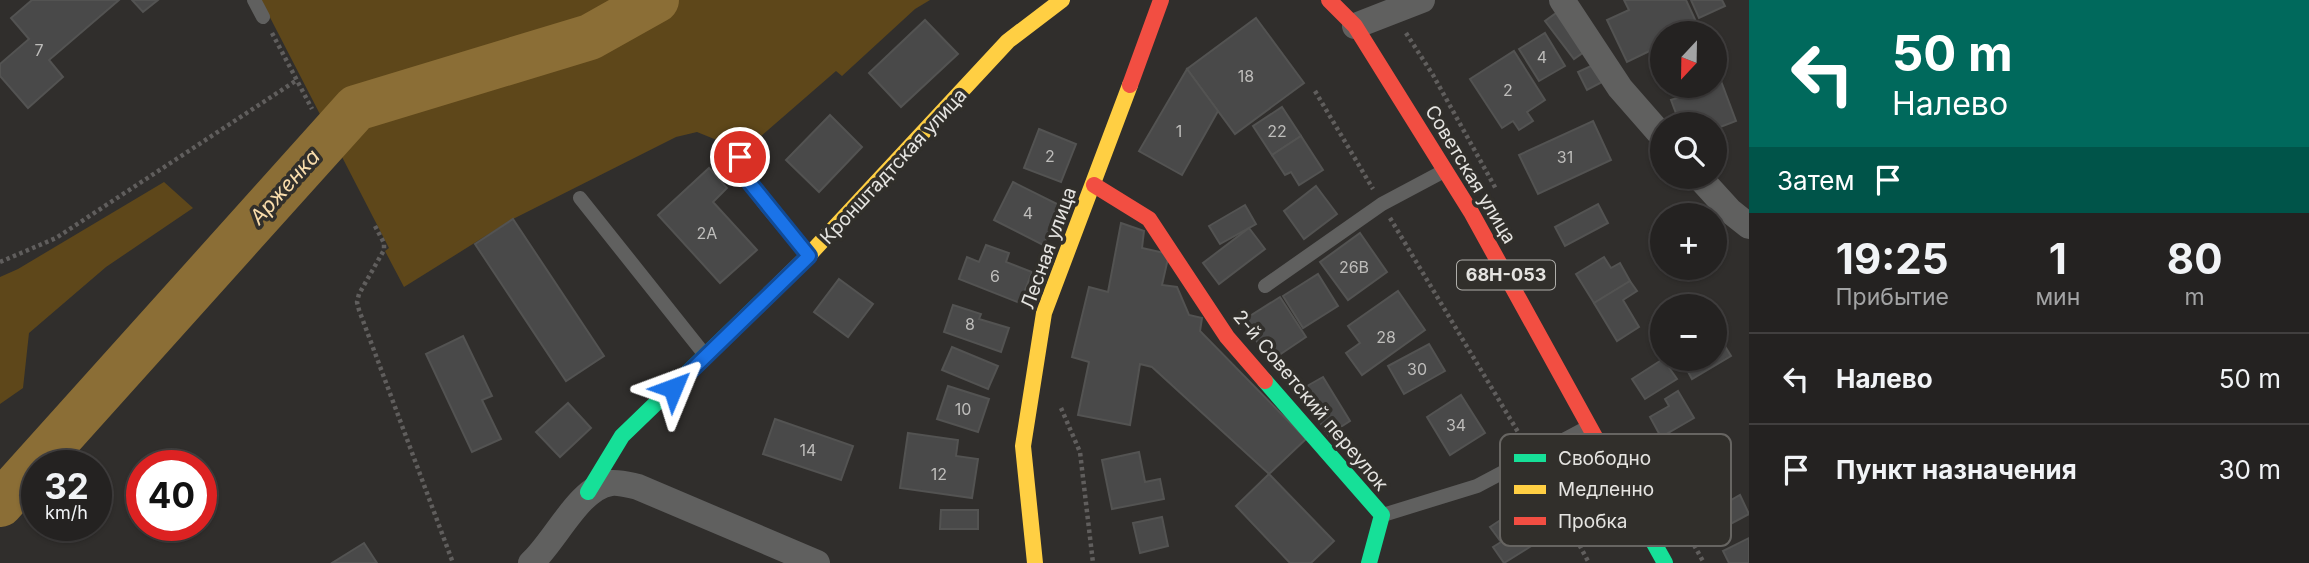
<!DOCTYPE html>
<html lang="ru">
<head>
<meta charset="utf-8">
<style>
	:root { --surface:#242221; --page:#302f2e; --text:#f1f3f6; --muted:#a3a4a5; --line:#413f3f }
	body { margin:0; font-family:Inter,sans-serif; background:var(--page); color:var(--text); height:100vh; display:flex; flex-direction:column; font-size:26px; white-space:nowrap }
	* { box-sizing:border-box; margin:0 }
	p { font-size:23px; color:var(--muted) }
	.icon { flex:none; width:38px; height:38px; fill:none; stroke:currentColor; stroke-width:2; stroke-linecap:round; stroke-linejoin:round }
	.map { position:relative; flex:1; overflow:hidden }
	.details { display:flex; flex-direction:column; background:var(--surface); width:560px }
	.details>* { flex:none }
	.banner { background:#00695c; color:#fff; overflow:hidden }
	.needle { width:46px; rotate:202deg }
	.tools { position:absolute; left:1650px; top:21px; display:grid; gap:14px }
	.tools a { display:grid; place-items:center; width:77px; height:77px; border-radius:50%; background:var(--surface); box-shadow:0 2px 5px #0004,0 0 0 2px var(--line); font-size:35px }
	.speed { position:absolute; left:21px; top:450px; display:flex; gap:14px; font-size:35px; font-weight:700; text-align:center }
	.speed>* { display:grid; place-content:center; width:91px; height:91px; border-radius:50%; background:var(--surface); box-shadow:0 2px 5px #0004,0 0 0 2px var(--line); line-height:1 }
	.speed small { font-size:18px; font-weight:400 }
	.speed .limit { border:10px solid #d22; background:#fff; color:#111 }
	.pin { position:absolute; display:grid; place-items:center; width:60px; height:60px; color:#fff; margin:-30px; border:4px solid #fff; border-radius:50%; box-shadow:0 2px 7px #0007 }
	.me { position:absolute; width:77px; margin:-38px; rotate:46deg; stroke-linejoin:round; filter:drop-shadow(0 0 5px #0008) }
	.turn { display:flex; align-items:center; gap:24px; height:147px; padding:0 28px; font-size:32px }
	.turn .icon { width:91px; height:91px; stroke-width:2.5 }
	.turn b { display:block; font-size:49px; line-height:60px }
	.then { display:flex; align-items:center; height:66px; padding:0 28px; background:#0003; gap:14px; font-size:26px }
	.eta { display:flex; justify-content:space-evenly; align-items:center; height:119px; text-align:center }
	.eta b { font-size:42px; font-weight:700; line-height:49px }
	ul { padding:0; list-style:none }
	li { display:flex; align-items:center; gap:21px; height:91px; padding:0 28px; border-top:2px solid var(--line) }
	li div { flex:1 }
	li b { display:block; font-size:26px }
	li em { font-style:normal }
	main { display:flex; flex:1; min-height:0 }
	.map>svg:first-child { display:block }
	.green { fill:#5e471a }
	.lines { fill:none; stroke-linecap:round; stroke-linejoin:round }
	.river { stroke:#8b6e36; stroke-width:46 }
	.building { fill:#494949; stroke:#535352; stroke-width:2 }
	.path { stroke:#605e5d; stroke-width:4.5; stroke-dasharray:3.5 3.5; stroke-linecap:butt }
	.lane { stroke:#60605f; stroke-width:14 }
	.street { stroke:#60605f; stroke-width:26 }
	.fast { stroke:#16e098; stroke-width:16 }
	.slow { stroke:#ffcf43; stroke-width:16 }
	.jam { stroke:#f24e42; stroke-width:16 }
	.route-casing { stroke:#114b97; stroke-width:18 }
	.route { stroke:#1a73e8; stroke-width:12 }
	.labels { text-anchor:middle; stroke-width:7; stroke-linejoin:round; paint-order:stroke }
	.number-label { font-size:16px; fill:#bebdbb }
	.shield { fill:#312f2b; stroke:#afaeaa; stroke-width:2 }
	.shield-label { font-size:18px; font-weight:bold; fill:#e5e4e1 }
	.street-label { font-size:19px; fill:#e5e4e1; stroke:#312f2b }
	.water-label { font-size:21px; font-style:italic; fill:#f9ddac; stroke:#312f2b }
	.key { fill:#312f2b; stroke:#676562; stroke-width:2 }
	.key-label { font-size:19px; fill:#e5e4e1 }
</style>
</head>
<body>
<main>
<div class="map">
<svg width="1749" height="563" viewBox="0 0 1749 563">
	<rect width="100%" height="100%" fill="#302e2c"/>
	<g class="green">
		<polygon points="261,0 930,0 915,9 842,76 836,71 744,151 697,132 676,137 513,219 404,287 385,251 389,248"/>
		<polygon points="164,182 193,208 106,267 29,333 23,388 0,404 0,277 18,269"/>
	</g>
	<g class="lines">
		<polyline class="river" points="0,504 356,108 590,37 656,0"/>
	</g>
	<g class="building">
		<polygon points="32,0 119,0 49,60 63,77 28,108 0,76 0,64 29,39 11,18"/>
		<polygon points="132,0 158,0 143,12"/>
		<polygon points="1624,0 1686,0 1699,28 1688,33 1662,33 1662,45 1627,62 1607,20 1629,10"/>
		<polygon points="1691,0 1722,0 1725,6 1699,18"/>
		<polygon points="1559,11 1588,49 1574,59 1545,21"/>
		<polygon points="1256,18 1304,83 1235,134 1187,69"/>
		<polygon points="925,20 958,54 901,107 869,73"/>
		<polygon points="1545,33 1565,66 1539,81 1519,49"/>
		<polygon points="1514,51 1545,100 1527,112 1533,121 1519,130 1513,121 1502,128 1470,79"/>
		<polygon points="1593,65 1602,82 1587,90 1578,72"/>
		<polygon points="1187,69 1218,111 1182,175 1139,151"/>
		<polygon points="1721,81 1736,121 1715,129 1715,124 1680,124 1671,100 1715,86"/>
		<polygon points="1282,107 1301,136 1272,155 1253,126"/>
		<polygon points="830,115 862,147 819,192 786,160"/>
		<polygon points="1593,121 1611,160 1538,194 1519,155"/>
		<polygon points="1039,129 1076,144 1061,182 1024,168"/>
		<polygon points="1301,136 1323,170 1299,185 1291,172 1285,175 1272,155"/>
		<polygon points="709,168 727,188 713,202 757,250 720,283 658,215"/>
		<polygon points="1013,182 1063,207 1043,245 994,220"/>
		<polygon points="1316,186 1337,214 1304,239 1284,211"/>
		<polygon points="1598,204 1608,223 1565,246 1555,227"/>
		<polygon points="1245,205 1256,224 1220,244 1209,226"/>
		<polygon points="513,219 604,356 566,381 475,244"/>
		<polygon points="1121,223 1144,231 1142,248 1169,254 1162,285 1177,287 1189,315 1202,318 1200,331 1306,439 1269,474 1152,367 1140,364 1130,425 1078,415 1089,362 1072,357 1089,287 1108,292"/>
		<polygon points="1249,228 1265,249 1219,284 1203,263"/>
		<polygon points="1360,233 1387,272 1348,300 1320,262"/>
		<polygon points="986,245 1009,253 1006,262 1032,272 1020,303 959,279 967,257 979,262"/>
		<polygon points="1604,257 1611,268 1620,263 1630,281 1594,303 1576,274"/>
		<polygon points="1318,274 1338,306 1303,328 1283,296"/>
		<polygon points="839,279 873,304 848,337 814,312"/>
		<polygon points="1630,281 1637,291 1623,300 1639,327 1617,341 1594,303"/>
		<polygon points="1398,291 1425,330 1362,375 1346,353 1360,343 1348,326"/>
		<polygon points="1280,297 1306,337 1279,355 1267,337 1258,343 1242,321"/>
		<polygon points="953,305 981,314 979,319 1009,328 1001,352 944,332"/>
		<polygon points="1718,335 1731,356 1692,379 1681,359 1715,359 1715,337"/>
		<polygon points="463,336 492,396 482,400 501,439 472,452 426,354"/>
		<polygon points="1429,344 1445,371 1404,394 1388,366"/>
		<polygon points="952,347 998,366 988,389 942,370"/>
		<polygon points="1663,359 1677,379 1645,399 1632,379"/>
		<polygon points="1323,377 1350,421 1328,435 1300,390"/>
		<polygon points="948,386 989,399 978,432 937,419"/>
		<polygon points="1678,391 1694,418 1661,437 1650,417 1669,406 1665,399"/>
		<polygon points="1461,395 1485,433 1450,455 1427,417"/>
		<polygon points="568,403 591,428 560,457 536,432"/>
		<polygon points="775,419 853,446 841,480 763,454"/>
		<polygon points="908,433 958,440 956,456 978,459 972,498 900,488"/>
		<polygon points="1139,452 1145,482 1160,479 1164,499 1112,509 1102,460"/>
		<polygon points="1269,474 1334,541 1311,563 1290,563 1236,506"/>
		<polygon points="1716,487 1724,504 1740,495 1749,514 1712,534 1693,499"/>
		<polygon points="1528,502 1549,535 1504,563 1493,547 1501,542 1490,527"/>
		<polygon points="941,510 978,510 978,529 940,529"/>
		<polygon points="1162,517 1168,546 1140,553 1133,523"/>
		<polygon points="1749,538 1749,563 1729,563 1723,551"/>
		<polygon points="364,543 377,563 332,563"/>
	</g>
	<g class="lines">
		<g class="path">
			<polyline points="272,33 312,109"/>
			<polyline points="1406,33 1433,75 1496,189"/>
			<polyline points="1315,91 1373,189"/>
			<polyline points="1390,218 1524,442"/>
			<polyline points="375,226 384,243 384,250 359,294 357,302 359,310 453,563"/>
			<polyline points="0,262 56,238 297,80"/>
			<polyline points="1061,408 1080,452 1093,563"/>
			<polyline points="1540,471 1589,563"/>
			<polyline points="1694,545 1704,563"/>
		</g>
		<g class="lane">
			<polyline points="254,0 263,17"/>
			<path d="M 740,157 C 747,192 786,228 809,255"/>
			<polyline points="580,198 705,355"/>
			<polyline points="1265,286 1382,204 1444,171"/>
			<polyline points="1383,515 1477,486 1588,427"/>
		</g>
		<g class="street">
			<polyline points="1562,0 1620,88 1662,136"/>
			<polyline points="1355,26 1422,0"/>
			<polyline points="1699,177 1730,211 1749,226"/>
			<path d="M 531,563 C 555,542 579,487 611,483 C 620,482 629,485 638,487 L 817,563"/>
		</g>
		<g class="fast">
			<polyline points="1265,381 1382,515 1369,563"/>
			<polyline points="1615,473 1665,563"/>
			<polyline points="588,492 622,436 770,293"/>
		</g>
		<g class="slow">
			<polyline points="770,293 809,255 1008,41 1062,0"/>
			<polyline points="1035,563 1023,446 1044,313 1130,85"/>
		</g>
		<g class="jam">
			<polyline points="1329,0 1355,26 1471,212 1615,473"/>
			<polyline points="1130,85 1161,0"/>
			<polyline points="1094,185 1149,219 1227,337 1265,381"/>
		</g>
	</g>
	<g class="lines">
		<defs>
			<polyline id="route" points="673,388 809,256 750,183 743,170 740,157"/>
		</defs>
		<use href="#route" class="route-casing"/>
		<use href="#route" class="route"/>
	</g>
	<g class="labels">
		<g class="number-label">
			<text x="39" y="56">7</text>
			<text x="1542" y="63">4</text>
			<text x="1246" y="82">18</text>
			<text x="1508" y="96">2</text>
			<text x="1179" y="137">1</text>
			<text x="1277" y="137">22</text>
			<text x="1050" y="162">2</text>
			<text x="1565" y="163">31</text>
			<text x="1028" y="219">4</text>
			<text x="707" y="239">2А</text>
			<text x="1354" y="273">26В</text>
			<text x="995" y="282">6</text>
			<text x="970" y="330">8</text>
			<text x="1386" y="343">28</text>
			<text x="1417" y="375">30</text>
			<text x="963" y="415">10</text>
			<text x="1456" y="431">34</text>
			<text x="808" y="456">14</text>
			<text x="939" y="480">12</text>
		</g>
		<rect class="shield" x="1457" y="260.5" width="98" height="29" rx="5"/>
		<g class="shield-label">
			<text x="1506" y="281">68Н-053</text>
		</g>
		<g class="street-label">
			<text transform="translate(893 166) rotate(-47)" y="7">Кронштадтская улица</text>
			<text transform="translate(1471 174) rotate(59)" y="7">Советская улица</text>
			<text transform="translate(1048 248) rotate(-70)" y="7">Лесная улица</text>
			<text transform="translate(1311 400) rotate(50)" y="7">2-й Советский переулок</text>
		</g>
		<g class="water-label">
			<text transform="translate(285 187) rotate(-48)" y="7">Арженка</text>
		</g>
	</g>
	<rect x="1500" y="434" width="231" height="112" rx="10" class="key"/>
	<rect x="1514" y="454" width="32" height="8" fill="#16e098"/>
	<rect x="1514" y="485" width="32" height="9" fill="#ffcf43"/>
	<rect x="1514" y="517" width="32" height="8" fill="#f24e42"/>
	<g class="key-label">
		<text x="1558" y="465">Свободно</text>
		<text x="1558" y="496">Медленно</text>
		<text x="1558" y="528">Пробка</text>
	</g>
</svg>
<div class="tools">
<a><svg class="needle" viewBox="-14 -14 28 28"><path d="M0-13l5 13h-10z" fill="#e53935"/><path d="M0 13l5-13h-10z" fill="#a3a4a5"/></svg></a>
<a><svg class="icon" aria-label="search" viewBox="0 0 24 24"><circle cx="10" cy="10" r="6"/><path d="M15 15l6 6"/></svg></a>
<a>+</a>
<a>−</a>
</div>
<div class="speed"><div>32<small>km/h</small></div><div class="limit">40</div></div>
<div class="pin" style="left:740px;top:157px;background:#d93025"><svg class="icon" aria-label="arrive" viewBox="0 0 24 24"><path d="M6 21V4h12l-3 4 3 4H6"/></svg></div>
<svg class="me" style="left:673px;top:388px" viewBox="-20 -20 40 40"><path d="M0-17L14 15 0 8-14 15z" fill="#1a73e8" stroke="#fff" stroke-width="4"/></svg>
</div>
<section class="details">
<div class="banner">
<div class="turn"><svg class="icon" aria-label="left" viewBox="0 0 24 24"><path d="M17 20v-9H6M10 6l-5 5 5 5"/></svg><div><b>50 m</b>Налево</div></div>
<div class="then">Затем<svg class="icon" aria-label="arrive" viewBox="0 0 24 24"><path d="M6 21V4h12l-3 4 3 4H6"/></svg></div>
</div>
<div class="eta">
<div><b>19:25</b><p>Прибытие</p></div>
<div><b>1</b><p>мин</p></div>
<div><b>80</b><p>m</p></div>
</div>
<ul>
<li><svg class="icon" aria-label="left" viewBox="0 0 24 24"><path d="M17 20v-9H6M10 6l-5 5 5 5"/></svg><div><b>Налево</b></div><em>50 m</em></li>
<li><svg class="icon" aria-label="arrive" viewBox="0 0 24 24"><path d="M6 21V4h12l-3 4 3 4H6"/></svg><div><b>Пункт назначения</b></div><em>30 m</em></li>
</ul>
</section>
</main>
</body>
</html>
